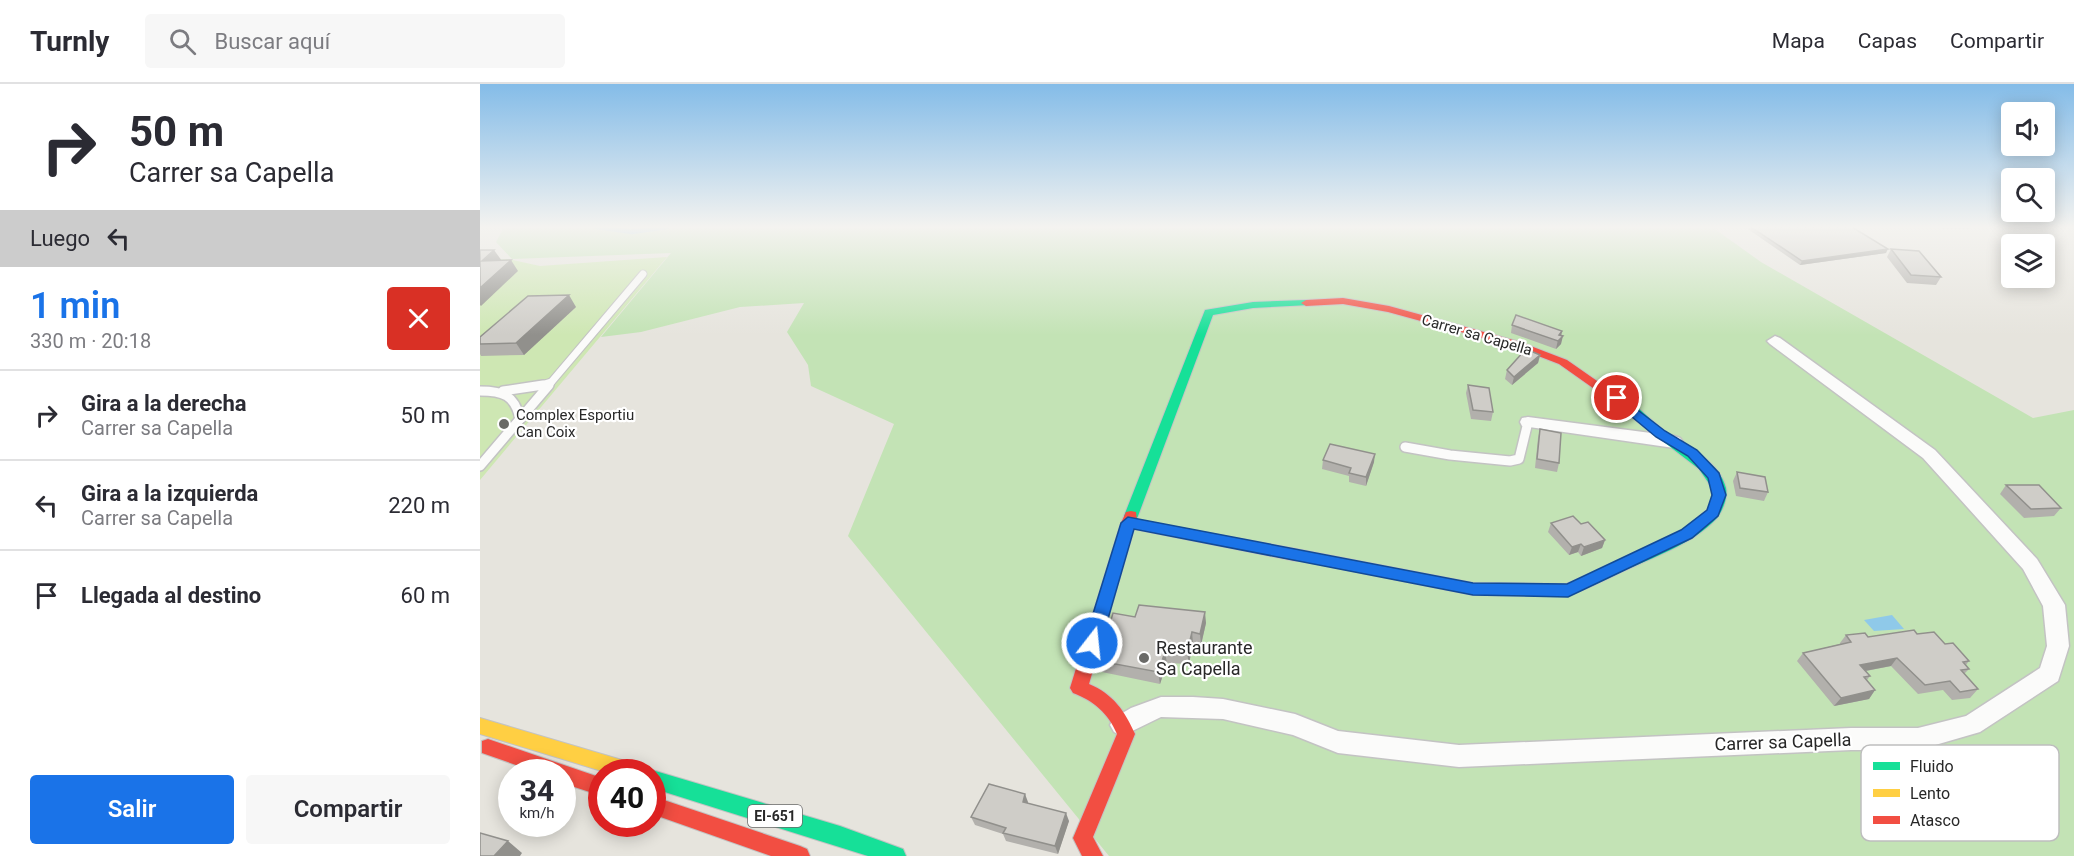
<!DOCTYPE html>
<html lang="es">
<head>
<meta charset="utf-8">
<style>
	:root { --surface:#fff; --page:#f7f7f7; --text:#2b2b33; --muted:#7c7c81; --line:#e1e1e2; --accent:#1a73e8 }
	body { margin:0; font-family:Roboto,sans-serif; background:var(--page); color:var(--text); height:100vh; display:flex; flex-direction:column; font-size:22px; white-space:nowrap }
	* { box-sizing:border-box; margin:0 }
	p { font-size:20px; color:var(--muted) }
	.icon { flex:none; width:33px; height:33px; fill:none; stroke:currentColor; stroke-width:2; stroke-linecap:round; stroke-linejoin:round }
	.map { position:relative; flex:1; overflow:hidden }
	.details { display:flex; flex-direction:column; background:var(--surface); width:480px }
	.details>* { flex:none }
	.top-card { background:#fff; color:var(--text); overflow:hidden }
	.controls { position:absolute; left:1521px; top:18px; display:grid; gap:12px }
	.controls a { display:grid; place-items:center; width:54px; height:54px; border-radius:6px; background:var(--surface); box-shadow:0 3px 15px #0003; font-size:30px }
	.speed { position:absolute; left:18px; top:675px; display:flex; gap:12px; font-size:30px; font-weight:700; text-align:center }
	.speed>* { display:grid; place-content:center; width:78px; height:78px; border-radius:50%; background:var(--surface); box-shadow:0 3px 15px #0003; line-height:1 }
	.speed small { font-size:15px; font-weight:400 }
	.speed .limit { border:9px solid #d22; background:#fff; color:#111 }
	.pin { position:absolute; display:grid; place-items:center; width:51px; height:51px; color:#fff; margin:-26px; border:3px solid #fff; border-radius:50%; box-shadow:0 2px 6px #0007 }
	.me { position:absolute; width:66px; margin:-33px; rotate:16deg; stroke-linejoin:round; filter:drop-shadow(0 0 4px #0008) }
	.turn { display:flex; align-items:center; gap:21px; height:126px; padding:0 30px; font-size:27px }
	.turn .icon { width:78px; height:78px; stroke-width:2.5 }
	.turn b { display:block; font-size:42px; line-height:51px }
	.then { display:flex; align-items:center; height:57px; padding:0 30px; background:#0003; gap:12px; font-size:22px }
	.round { display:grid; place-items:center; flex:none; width:63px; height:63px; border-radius:6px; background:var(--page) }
	.summary { display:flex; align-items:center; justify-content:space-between; height:102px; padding:0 30px }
	h1 { font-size:36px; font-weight:600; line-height:45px; color:var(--accent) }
	.action { display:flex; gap:12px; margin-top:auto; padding:12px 30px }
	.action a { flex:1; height:69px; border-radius:6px; background:var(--accent); color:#fff; font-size:24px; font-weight:600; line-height:69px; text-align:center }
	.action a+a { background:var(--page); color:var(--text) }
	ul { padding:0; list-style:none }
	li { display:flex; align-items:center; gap:18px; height:90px; padding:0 30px; border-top:2px solid var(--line) }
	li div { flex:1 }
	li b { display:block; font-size:22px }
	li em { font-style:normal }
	header { display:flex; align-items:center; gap:36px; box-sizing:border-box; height:84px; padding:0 30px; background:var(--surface); border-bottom:2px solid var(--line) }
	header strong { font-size:28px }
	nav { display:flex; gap:33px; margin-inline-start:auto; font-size:21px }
	.search { width:420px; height:54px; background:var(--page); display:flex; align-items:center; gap:15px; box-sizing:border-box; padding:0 21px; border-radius:6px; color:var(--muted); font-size:22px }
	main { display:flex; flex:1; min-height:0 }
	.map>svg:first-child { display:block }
	.green { fill:#c3e3b5 }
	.pitch { fill:#cee7b3 }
	.water { fill:#8fc9e9 }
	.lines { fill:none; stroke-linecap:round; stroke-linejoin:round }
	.stream { stroke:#8fc9e9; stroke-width:4.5 }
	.lane-far1-casing { stroke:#c3c3c3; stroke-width:9 }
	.lane-casing { stroke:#c3c3c3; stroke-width:12 }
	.street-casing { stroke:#c3c3c3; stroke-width:3 }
	.fast-casing { stroke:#c3c3c3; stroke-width:2 }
	.slow-casing { stroke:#c3c3c3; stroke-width:2 }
	.jam-casing { stroke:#c3c3c3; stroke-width:2 }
	.lane-far1 { stroke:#fbfbfa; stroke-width:7 }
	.lane { stroke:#fbfbfa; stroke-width:9 }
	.street { fill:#fbfbfa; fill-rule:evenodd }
	.fast { fill:#16e098; fill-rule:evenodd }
	.slow { fill:#ffcf43; fill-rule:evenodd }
	.jam { fill:#f24e42; fill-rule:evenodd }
	.wall { fill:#b2b0ac }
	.shaded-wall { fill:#91908c }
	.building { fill:#cfcdc8; stroke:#91908c; stroke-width:1.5 }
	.route { fill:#1a73e8; stroke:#114b97; stroke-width:1.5 }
	.poi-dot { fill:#6a6a67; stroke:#fff; stroke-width:2 }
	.labels { text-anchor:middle; stroke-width:4.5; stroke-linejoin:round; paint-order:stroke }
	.shield { fill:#fff; stroke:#686868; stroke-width:1.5 }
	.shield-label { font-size:14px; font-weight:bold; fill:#282828 }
	.street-label { font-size:15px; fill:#282828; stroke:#fff }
	.poi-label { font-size:15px; fill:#282828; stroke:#fff; text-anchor:start }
	.near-poi-label { font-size:18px; fill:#282828; stroke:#fff; text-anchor:start }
	.near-street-label { font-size:18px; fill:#282828; stroke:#fff }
	.key { fill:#fff; stroke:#bebebe; stroke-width:1.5 }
	.key-label { font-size:16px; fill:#282828 }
</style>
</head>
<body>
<header>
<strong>Turnly</strong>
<div class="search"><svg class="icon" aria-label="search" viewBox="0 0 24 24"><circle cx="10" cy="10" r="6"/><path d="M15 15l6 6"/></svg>Buscar aquí</div>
<nav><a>Mapa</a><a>Capas</a><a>Compartir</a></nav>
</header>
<main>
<section class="details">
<div class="top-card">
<div class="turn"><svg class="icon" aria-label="right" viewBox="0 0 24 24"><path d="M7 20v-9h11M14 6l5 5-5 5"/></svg><div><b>50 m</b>Carrer sa Capella</div></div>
<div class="then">Luego<svg class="icon" aria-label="left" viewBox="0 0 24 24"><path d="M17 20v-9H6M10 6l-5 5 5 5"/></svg></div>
</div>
<div class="summary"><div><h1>1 min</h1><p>330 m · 20:18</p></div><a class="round" style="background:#d93025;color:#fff"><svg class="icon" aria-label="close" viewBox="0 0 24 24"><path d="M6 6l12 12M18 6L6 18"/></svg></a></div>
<ul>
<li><svg class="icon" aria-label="right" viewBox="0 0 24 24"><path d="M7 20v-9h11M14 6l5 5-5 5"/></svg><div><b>Gira a la derecha</b><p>Carrer sa Capella</p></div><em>50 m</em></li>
<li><svg class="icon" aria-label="left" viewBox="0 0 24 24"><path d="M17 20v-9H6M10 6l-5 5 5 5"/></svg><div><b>Gira a la izquierda</b><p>Carrer sa Capella</p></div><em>220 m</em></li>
<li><svg class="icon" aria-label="arrive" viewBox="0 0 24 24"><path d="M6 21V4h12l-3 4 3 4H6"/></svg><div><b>Llegada al destino</b></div><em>60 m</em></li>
</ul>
<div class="action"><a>Salir</a><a>Compartir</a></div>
</section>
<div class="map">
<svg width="1594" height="772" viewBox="0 0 1594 772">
	<rect width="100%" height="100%" fill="#e6e4dd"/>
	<polygon class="green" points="24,143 1232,143 1281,178 1553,334 1594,326 1594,772 629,772 368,452 414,340 331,302 328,281 307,248 324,219 260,223 161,248 121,253 191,169 32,175 16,158"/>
	<polygon class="pitch" points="187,173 0,396 0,176 28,175 60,182"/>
	<polygon class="water" points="1412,531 1424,545 1394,547 1384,536"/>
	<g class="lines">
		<polyline class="stream" points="117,143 152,148 187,143"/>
		<defs>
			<g id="lane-far1">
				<polyline points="58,302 71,298"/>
				<polyline points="68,302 163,190"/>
			</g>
			<g id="lane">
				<path d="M 0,307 C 23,307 35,311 40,335"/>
				<polyline points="23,307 63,301"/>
				<polyline points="925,363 970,371 1030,377 1039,375 1048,338"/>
				<polyline points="0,382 69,301"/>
			</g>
			<g id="street">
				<polygon points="1295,252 1300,254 1455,366 1557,475 1585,521 1589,562 1578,597 1500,648 1438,666 1371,666 979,683 858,669 813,651 743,635 681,633 642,652 634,648 630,641 634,634 651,624 681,613 713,613 743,615 815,630 858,647 979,661 1371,644 1438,644 1486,632 1560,584 1567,562 1563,522 1543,485 1443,374 1290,260 1287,257"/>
				<polygon points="1048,333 1194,352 1200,354 1203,358 1200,362 1194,364 1042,342 1040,338 1042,334"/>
			</g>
			<g id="fast">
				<polygon points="826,216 830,217 830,221 773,224 733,231 658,432 656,436 646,436 644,432 725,226 773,218"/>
				<path d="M 1124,302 C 1147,308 1170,338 1190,351 C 1210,364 1240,379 1246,404 C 1248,414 1243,426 1237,434 C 1213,460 1172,474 1141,488 C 1127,495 1113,502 1099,507 L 1094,505 L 1091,501 L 1094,497 L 1204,445 L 1227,426 L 1232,416 L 1232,404 L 1219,385 L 1120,309 L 1118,306 Z"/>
				<polygon points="172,686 360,742 423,765 426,772 388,772 172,704 172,688 166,688"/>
			</g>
			<g id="slow">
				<polygon points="816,465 993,499 1086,500 1099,495 1104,497 1107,501 1104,505 1088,512 993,511 811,475 809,471 811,467"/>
				<polygon points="0,634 152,679 159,682 161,688 125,688 0,650"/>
			</g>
			<g id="jam">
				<polygon points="863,214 909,222 1040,258 1087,276 1130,306 1124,310 1120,309 1079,280 1032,262 908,228 863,220 826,222 821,219 826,216"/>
				<path d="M 651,427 L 656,428 L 657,436 L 816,465 L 821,467 L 823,471 L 821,475 L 816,477 L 654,445 L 609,600 C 633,610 645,627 655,650 L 613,753 L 623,772 L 602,772 L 593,754 L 637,650 C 628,629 614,617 593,609 L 590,604 L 641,439 L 646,428 Z"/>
				<polygon points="8,655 122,694 122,712 82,699 82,688 56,688 2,669 2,657"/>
				<polygon points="172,712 320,762 327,765 330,772 291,772 172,730"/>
			</g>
		</defs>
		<use href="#lane-far1" class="lane-far1-casing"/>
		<use href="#lane" class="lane-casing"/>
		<use href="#street" class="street-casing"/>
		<use href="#fast" class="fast-casing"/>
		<use href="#slow" class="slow-casing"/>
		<use href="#jam" class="jam-casing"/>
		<use href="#lane-far1" class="lane-far1"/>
		<use href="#lane" class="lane"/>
		<use href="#street" class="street"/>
		<use href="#fast" class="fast"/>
		<use href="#slow" class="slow"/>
		<use href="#jam" class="jam"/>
	</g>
	<g class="wall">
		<polygon points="1265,143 1372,143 1406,169 1320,181"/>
		<polygon points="1460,143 1492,143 1491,145 1462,145"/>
		<polygon points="1411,165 1461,193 1456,201 1427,199 1407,173"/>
		<polygon points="96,223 44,271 1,272 0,270 0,253"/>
		<polygon points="1032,241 1082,247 1081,260 1076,265 1031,249"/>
		<polygon points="1060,271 1058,279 1032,301 1025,295 1027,286"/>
		<polygon points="988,301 1013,328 1011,337 991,335 986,309"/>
		<polygon points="1060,345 1079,379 1077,388 1055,384 1058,354"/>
		<polygon points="843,376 894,378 886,402 869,398 869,392 842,385"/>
		<polygon points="1257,388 1288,408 1284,417 1256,412 1253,397"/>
		<polygon points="1526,401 1581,424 1574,432 1544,434 1520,410"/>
		<polygon points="1071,439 1101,440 1125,456 1122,464 1101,472 1098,468 1089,471 1068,448"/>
		<polygon points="726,539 721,561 713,559 709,580 687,579 680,600 622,588 619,577"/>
		<polygon points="1437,550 1465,560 1489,577 1486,581 1489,585 1484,590 1498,605 1490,614 1472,616 1463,606 1438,610 1411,582 1386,587 1390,592 1387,596 1395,606 1389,615 1354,622 1317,577 1323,569 1360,560 1360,559 1366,551 1388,553"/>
		<polygon points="548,718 548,719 589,737 578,770 526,757 523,750 495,741 491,733"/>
	</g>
	<g class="shaded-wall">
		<polygon points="1408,165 1406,169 1320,181 1322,177"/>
		<polygon points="14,166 22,177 2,177"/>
		<polygon points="31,176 38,187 1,222 0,221 0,204"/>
		<polygon points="89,211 96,223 44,271 36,259"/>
		<polygon points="1082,247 1080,254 1083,252 1081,260 1076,265 1079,251"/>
		<polygon points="1060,271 1058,279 1032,301 1034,293"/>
		<polygon points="895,370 894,378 886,402 886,393"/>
		<polygon points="1125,456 1122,464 1101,472 1104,463"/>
		<polygon points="1101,460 1098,468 1089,471 1092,463"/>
		<polygon points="725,528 726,539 721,561 720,550"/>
		<polygon points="712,548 713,559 709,580 707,569"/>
		<polygon points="685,568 687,579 680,600 678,588"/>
		<polygon points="1417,574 1411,582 1374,589 1380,581"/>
		<polygon points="1395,606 1389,615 1354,622 1361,614"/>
		<polygon points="545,710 548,718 546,726 543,718"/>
		<polygon points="586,729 589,737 578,770 575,762"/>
		<polygon points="28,757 42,769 40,772 14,772"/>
	</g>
	<g class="building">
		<polygon points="1271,143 1372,143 1408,165 1322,177"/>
		<polygon points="1411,165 1439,167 1461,193 1431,191"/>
		<polygon points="0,166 14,166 2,177 31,176 0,204"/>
		<polygon points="89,211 36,259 0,260 0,253 48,212"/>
		<polygon points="1036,231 1082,247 1079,251 1083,252 1078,257 1032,241"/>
		<polygon points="1046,265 1060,271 1034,293 1027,286"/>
		<polygon points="988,301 1009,304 1013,328 993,326"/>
		<polygon points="1060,345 1081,349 1079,379 1057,375"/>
		<polygon points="850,360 895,370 886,393 869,389 871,384 843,376"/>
		<polygon points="1257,388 1285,393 1288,408 1260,404"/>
		<polygon points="1526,401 1559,401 1581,424 1551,425"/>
		<polygon points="1093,432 1101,440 1108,438 1125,456 1104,463 1101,460 1092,463 1071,439"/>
		<polygon points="659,521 725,528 720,550 712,548 707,569 685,568 678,588 619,577 633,529 655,533"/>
		<polygon points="1434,546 1437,550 1454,548 1465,560 1473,559 1489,577 1483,578 1489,585 1481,586 1498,605 1480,608 1470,597 1445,601 1417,574 1380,581 1390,592 1384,593 1395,606 1361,614 1323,569 1371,558 1366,551 1385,549 1388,553"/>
		<polygon points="509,700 545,710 543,718 586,729 575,762 523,749 526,744 491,733"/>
		<polygon points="0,749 28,757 14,772 0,772"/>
	</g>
	<linearGradient id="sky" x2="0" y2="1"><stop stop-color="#84bce8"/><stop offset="0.57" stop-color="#f4f3f0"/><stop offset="1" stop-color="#f4f3f0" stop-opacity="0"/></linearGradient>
	<rect width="1594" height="251" fill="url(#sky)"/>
	<polygon class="route" points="1137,310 1185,347 1217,366 1239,389 1246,411 1238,432 1212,454 1088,513 993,511 654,445 621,559 618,564 612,566 607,564 604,559 641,439 648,433 993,499 1087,500 1201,446 1227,426 1232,411 1228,394 1208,372 1176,353 1133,317 1131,314 1133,311"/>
	<g class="poi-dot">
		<circle cx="24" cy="340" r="6"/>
		<circle cx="664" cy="574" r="6"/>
	</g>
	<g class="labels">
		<rect class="shield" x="268" y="721" width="54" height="22" rx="4.5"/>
		<g class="shield-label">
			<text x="295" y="737">EI-651</text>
		</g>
		<g class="street-label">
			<text transform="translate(997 251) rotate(16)" y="5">Carrer sa Capella</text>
		</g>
		<g class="poi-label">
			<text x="36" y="336">Complex Esportiu<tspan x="36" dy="17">Can Coix</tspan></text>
		</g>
		<g class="near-poi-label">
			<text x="676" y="570">Restaurante<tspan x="676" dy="21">Sa Capella</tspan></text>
		</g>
		<g class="near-street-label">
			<text transform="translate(1303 658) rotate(-2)" y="6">Carrer sa Capella</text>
		</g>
	</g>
	<rect x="1381" y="661" width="198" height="96" rx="9" class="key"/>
	<rect x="1393" y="678" width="27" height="8" fill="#16e098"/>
	<rect x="1393" y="705" width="27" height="8" fill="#ffcf43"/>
	<rect x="1393" y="732" width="27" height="8" fill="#f24e42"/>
	<g class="key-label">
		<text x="1430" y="688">Fluido</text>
		<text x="1430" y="715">Lento</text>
		<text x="1430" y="742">Atasco</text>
	</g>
</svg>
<div class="controls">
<a><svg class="icon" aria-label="sound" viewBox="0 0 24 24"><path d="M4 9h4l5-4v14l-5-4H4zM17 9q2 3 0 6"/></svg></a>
<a><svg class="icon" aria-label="search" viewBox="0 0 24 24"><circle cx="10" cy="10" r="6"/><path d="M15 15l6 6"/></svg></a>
<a><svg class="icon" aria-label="layers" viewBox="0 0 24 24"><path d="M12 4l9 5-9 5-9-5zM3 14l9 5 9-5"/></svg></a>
</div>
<div class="speed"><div>34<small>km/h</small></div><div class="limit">40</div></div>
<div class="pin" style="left:1137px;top:314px;background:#d93025"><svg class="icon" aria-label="arrive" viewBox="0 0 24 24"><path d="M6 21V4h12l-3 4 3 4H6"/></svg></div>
<svg class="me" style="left:612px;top:559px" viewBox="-20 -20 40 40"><circle r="17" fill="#1a73e8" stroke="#fff" stroke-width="3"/><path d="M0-11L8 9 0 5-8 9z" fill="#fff"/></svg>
</div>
</main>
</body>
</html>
